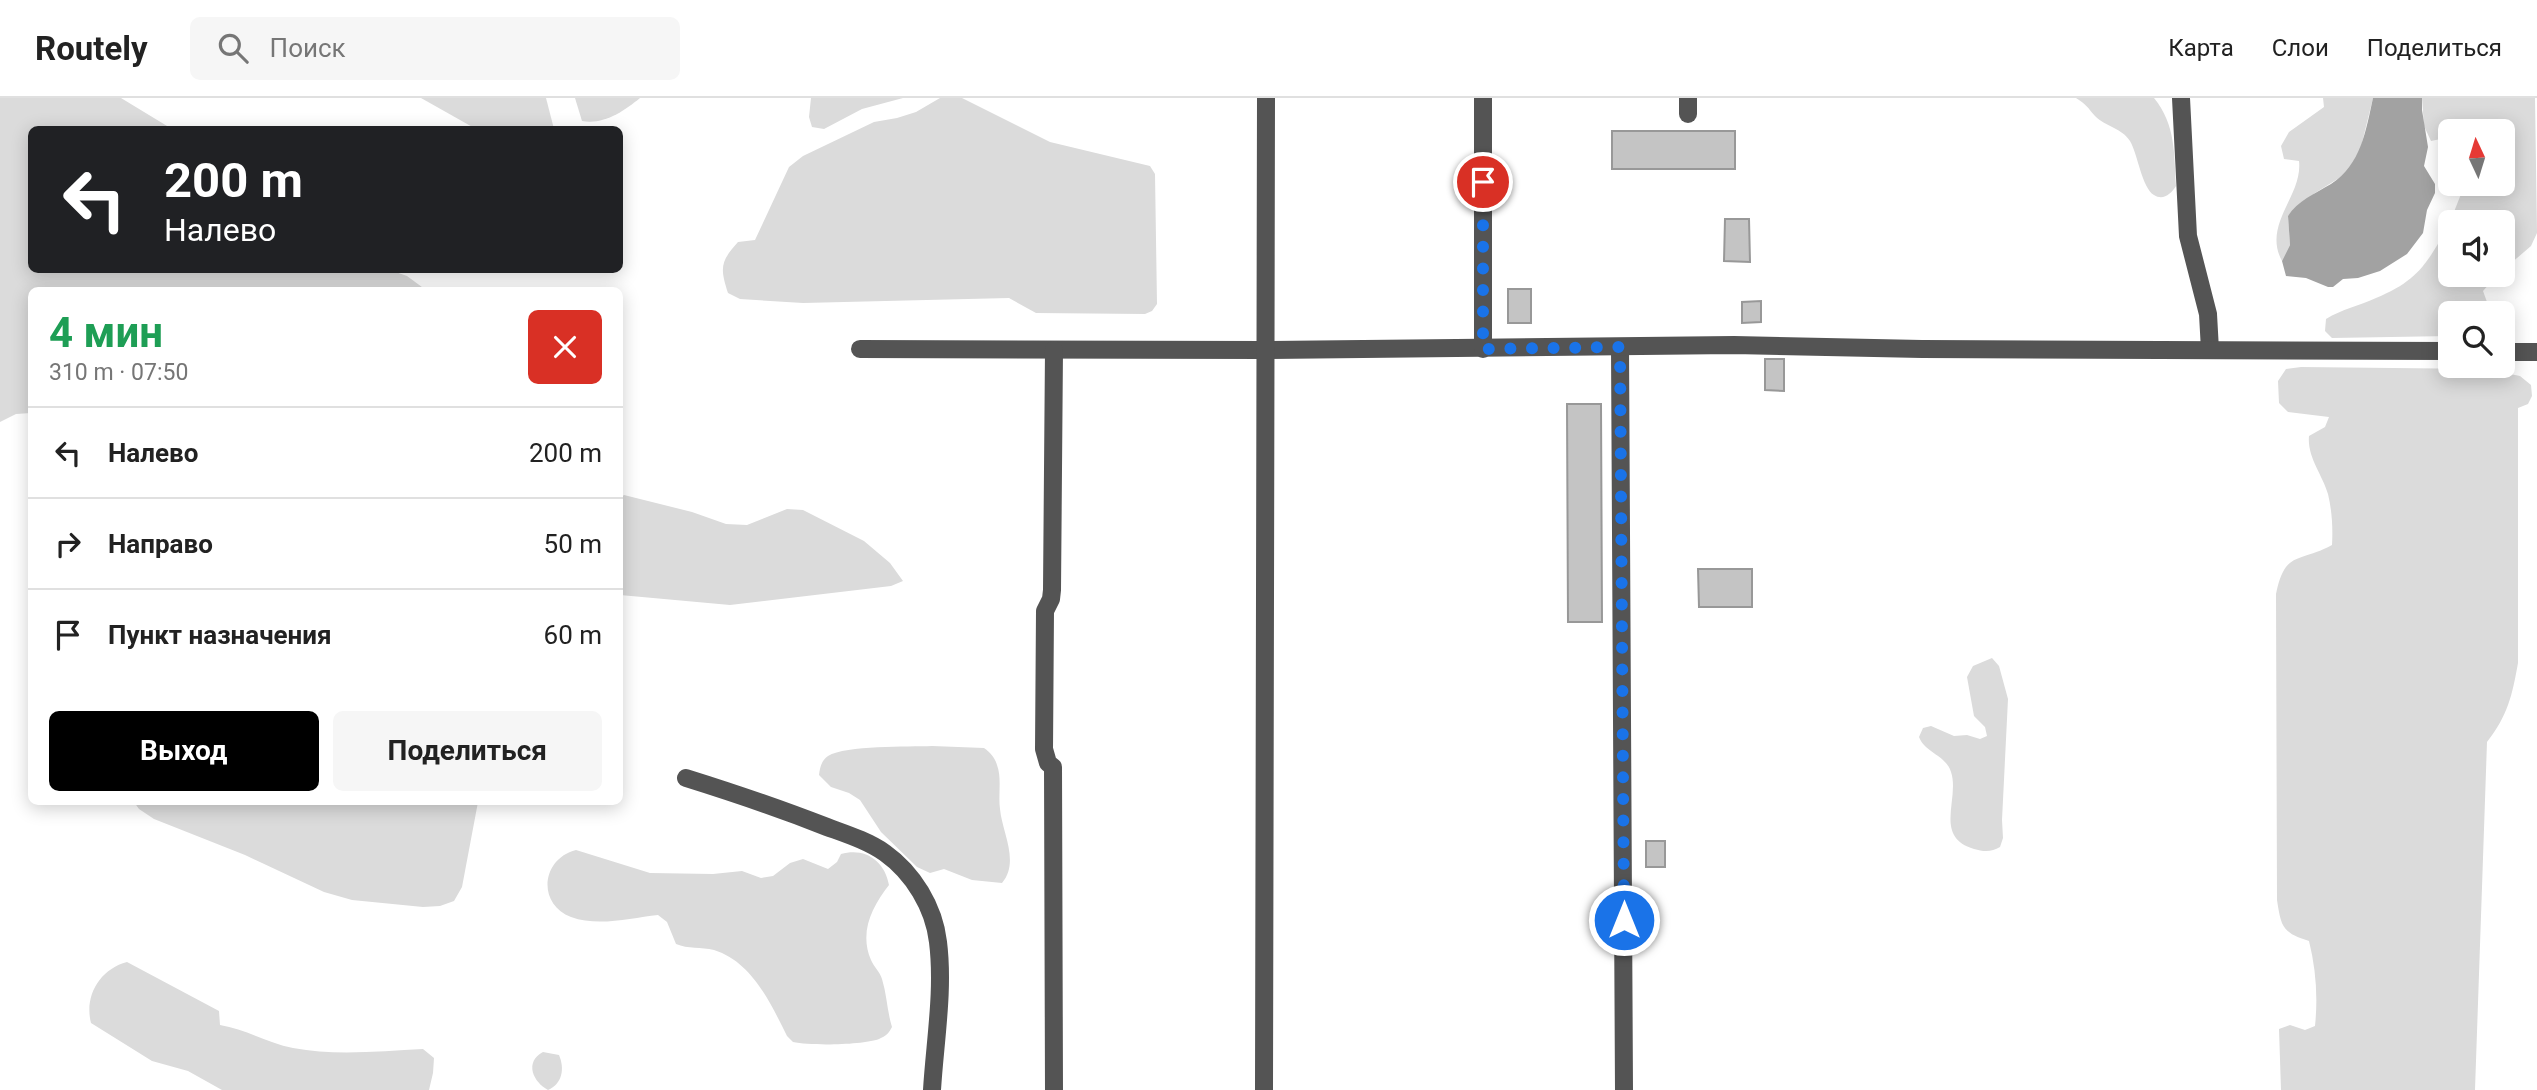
<!DOCTYPE html>
<html lang="ru">
<head>
<meta charset="utf-8">
<style>
	:root { --surface:#fff; --page:#f6f6f6; --text:#222; --muted:#767676; --line:#e0e0e0; --accent:#000 }
	body { margin:0; font-family:Roboto,sans-serif; background:var(--page); color:var(--text); height:100vh; display:flex; flex-direction:column; font-size:26px; white-space:nowrap }
	* { box-sizing:border-box; margin:0 }
	p { font-size:23px; color:var(--muted) }
	.icon { flex:none; width:38px; height:38px; fill:none; stroke:currentColor; stroke-width:2; stroke-linecap:round; stroke-linejoin:round }
	.map { position:relative; flex:1; overflow:hidden }
	.sheet { position:absolute; left:28px; top:189px; width:595px; height:518px; display:flex; flex-direction:column; background:var(--surface); border-radius:10px; box-shadow:0 4px 18px #0003 }
	.sheet>* { flex:none }
	.guide { position:absolute; left:28px; top:28px; width:595px; height:147px; border-radius:10px; box-shadow:0 4px 18px #0003; background:#202124; color:#fff; overflow:hidden }
	.needle { width:46px; rotate:356deg }
	.tools { position:absolute; left:2438px; top:21px; display:grid; gap:14px }
	.tools a { display:grid; place-items:center; width:77px; height:77px; border-radius:10px; background:var(--surface); box-shadow:0 4px 18px #0003; font-size:35px }
	.pin { position:absolute; display:grid; place-items:center; width:60px; height:60px; color:#fff; margin:-30px; border:4px solid #fff; border-radius:50%; box-shadow:0 2px 7px #0007 }
	.me { position:absolute; width:77px; margin:-38px; rotate:0deg; stroke-linejoin:round; filter:drop-shadow(0 0 5px #0008) }
	.turn { display:flex; align-items:center; gap:24px; height:147px; padding:0 21px; font-size:32px }
	.turn .icon { width:91px; height:91px; stroke-width:2.5 }
	.turn b { display:block; font-size:49px; line-height:60px }
	.round { display:grid; place-items:center; flex:none; width:74px; height:74px; border-radius:10px; background:var(--page) }
	.headline { display:flex; align-items:center; justify-content:space-between; height:119px; padding:0 21px }
	h1 { font-size:42px; font-weight:700; line-height:52px; color:#1e9e55 }
	.cta { display:flex; gap:14px; margin-top:auto; padding:14px 21px }
	.cta a { flex:1; height:80px; border-radius:10px; background:var(--accent); color:#fff; font-size:28px; font-weight:700; line-height:80px; text-align:center }
	.cta a+a { background:var(--page); color:var(--text) }
	ul { padding:0; list-style:none }
	li { display:flex; align-items:center; gap:21px; height:91px; padding:0 21px; border-top:2px solid var(--line) }
	li div { flex:1 }
	li b { display:block; font-size:26px }
	li em { font-style:normal }
	header { display:flex; align-items:center; gap:42px; box-sizing:border-box; height:98px; padding:0 35px; background:var(--surface); border-bottom:2px solid var(--line) }
	header strong { font-size:33px }
	nav { display:flex; gap:38px; margin-inline-start:auto; font-size:24px }
	.search { width:490px; height:63px; background:var(--page); display:flex; align-items:center; gap:18px; box-sizing:border-box; padding:0 24px; border-radius:10px; color:var(--muted); font-size:26px }
	.map>svg:first-child { display:block }
	.green { fill:#dbdbdb }
	.water { fill:#a2a2a2 }
	.building { fill:#c4c4c4; stroke:#989898; stroke-width:2 }
	.lines { fill:none; stroke-linecap:round; stroke-linejoin:round }
	.minor { stroke:#545454; stroke-width:18 }
	.route { stroke:#1a73e8; stroke-width:12; stroke-dasharray:0 21.6 }
</style>
</head>
<body>
<header>
<strong>Routely</strong>
<div class="search"><svg class="icon" aria-label="search" viewBox="0 0 24 24"><circle cx="10" cy="10" r="6"/><path d="M15 15l6 6"/></svg>Поиск</div>
<nav><a>Карта</a><a>Слои</a><a>Поделиться</a></nav>
</header>
<div class="map">
<svg width="2537" height="992" viewBox="0 0 2537 992">
	<rect width="100%" height="100%" fill="#fff"/>
	<g class="green">
		<polygon points="0,0 121,0 172,31 32,32 32,172 390,172 407,178 426,192 32,192 31,315 16,316 0,324"/>
		<polygon points="421,0 546,0 554,31 476,31"/>
		<path d="M 575,0 L 640,0 C 624,13 604,27 582,23 Z"/>
		<polygon points="811,0 903,0 862,11 824,31 812,29 809,19"/>
		<path d="M 940,0 L 962,0 L 1050,44 L 1150,68 L 1155,76 L 1157,206 L 1152,213 L 1145,216 L 1036,215 L 1009,200 L 803,205 L 740,201 L 728,195 C 720,170 720,164 738,144 L 755,142 L 789,69 L 803,58 L 874,24 L 897,20 L 916,14 Z"/>
		<path d="M 2076,0 L 2154,0 C 2176,27 2174,56 2176,88 C 2171,96 2163,103 2154,97 C 2142,90 2138,57 2130,43 C 2122,30 2106,29 2095,18 C 2088,10 2086,6 2076,0 Z"/>
		<path d="M 2323,0 L 2373,0 L 2360,53 L 2353,66 L 2344,77 L 2315,95 L 2288,118 L 2290,147 L 2282,163 C 2262,126 2303,98 2299,63 L 2284,61 L 2281,48 L 2289,34 L 2324,9 Z"/>
		<polygon points="2422,0 2535,0 2537,135 2531,148 2503,172 2502,124 2450,124 2465,86 2502,86 2502,33 2450,33 2450,39 2431,43 2424,28"/>
		<path d="M 2450,125 L 2450,177 L 2497,177 L 2483,193 L 2487,204 L 2497,215 L 2450,215 L 2450,238 L 2332,240 L 2325,233 L 2326,221 C 2342,211 2359,208 2376,200 C 2420,182 2428,163 2450,125 Z"/>
		<path d="M 2301,269 L 2485,271 L 2520,278 L 2531,287 L 2532,298 L 2528,306 L 2518,310 L 2518,565 C 2512,598 2508,617 2487,644 L 2475,992 L 2281,992 L 2279,931 L 2290,927 L 2305,932 L 2315,928 C 2318,899 2316,871 2309,843 C 2282,835 2281,828 2277,802 L 2276,496 C 2285,452 2299,465 2332,447 C 2333,430 2332,413 2328,396 C 2322,376 2307,359 2309,338 L 2325,329 L 2329,319 L 2288,314 L 2279,305 L 2278,283 L 2286,271 Z"/>
		<polygon points="624,397 692,414 726,426 747,427 787,411 803,412 864,443 890,465 903,483 891,488 730,507 620,497 620,400"/>
		<path d="M 1992,560 L 1999,568 L 2008,601 L 2002,722 L 2003,740 L 2000,749 C 1992,754 1984,754 1974,751 C 1933,739 1960,701 1951,674 C 1946,657 1925,655 1919,639 L 1923,630 L 1931,628 L 1954,638 L 1967,637 L 1980,641 L 1987,638 L 1985,629 L 1974,618 L 1967,579 L 1973,568 Z"/>
		<path d="M 932,648 L 984,650 C 990,654 995,660 997,667 C 1002,680 998,697 1000,711 C 1002,734 1020,764 1002,785 L 972,782 L 944,771 L 930,775 L 917,769 L 881,734 L 860,702 L 849,695 L 831,689 L 819,677 C 820,670 821,663 828,658 C 846,647 908,649 932,648 Z"/>
		<polygon points="134,704 478,704 462,789 454,803 440,808 423,809 352,802 324,794 245,757 154,721 139,711"/>
		<path d="M 576,752 L 650,775 L 713,776 L 742,773 L 761,780 L 773,778 L 790,765 L 803,761 L 828,771 L 837,764 L 841,756 C 865,749 885,763 889,787 C 872,809 859,834 871,862 C 874,869 880,874 882,881 C 887,897 887,913 892,929 C 889,935 886,938 879,941 C 863,947 811,948 793,944 L 787,938 C 770,904 752,864 714,852 C 701,849 688,851 676,846 L 667,824 L 658,817 C 631,820 598,829 571,819 C 537,806 541,761 576,752 Z"/>
		<path d="M 127,864 L 219,913 L 220,927 C 245,931 268,945 293,950 C 335,958 381,953 423,951 L 434,960 L 433,975 L 429,992 L 222,992 L 188,973 L 152,963 L 91,925 C 84,898 100,871 127,864 Z"/>
		<path d="M 543,954 L 559,957 C 565,971 562,986 548,992 C 533,984 524,964 543,954 Z"/>
	</g>
	<path class="water" d="M 2373,0 L 2422,0 L 2422,12 L 2428,49 L 2424,68 L 2435,86 L 2435,95 L 2427,112 L 2423,135 L 2407,156 L 2380,173 L 2358,180 L 2343,181 L 2333,189 L 2328,189 L 2306,180 L 2286,178 L 2282,163 L 2290,147 L 2288,118 C 2297,103 2316,95 2331,86 C 2361,67 2366,32 2373,0 Z"/>
	<g class="building">
		<rect x="1612" y="33" width="123" height="38"/>
		<polygon points="1725,121 1749,121 1750,164 1724,163"/>
		<rect x="1508" y="191" width="23" height="34"/>
		<polygon points="1761,203 1761,224 1742,225 1742,204"/>
		<polygon points="1765,261 1784,261 1784,293 1765,292"/>
		<polygon points="1567,306 1601,306 1602,524 1568,524"/>
		<polygon points="1698,471 1752,471 1752,509 1699,509"/>
		<rect x="1646" y="743" width="19" height="26"/>
	</g>
	<g class="lines">
		<g class="minor">
			<polyline points="2181,0 2188,138 2208,216 2210,252"/>
			<polyline points="1688,16 1688,0"/>
			<polyline points="1620,249 1624,992"/>
			<polyline points="860,251 1265,252 1734,247 1922,251 2450,253"/>
			<polyline points="1483,251 1483,0"/>
			<polyline points="2502,254 2537,254"/>
			<path d="M 686,680 C 734,695 781,711 827,729 C 846,736 868,743 885,755 C 913,775 934,809 938,844 C 944,892 935,943 932,992"/>
			<polyline points="1054,992 1053,669 1048,665 1044,651 1045,513 1051,501 1052,492 1054,252"/>
			<polyline points="1264,992 1266,0"/>
		</g>
	</g>
	<g class="lines">
		<polyline class="route" points="1483,84 1483,251 1620,249 1624,822"/>
	</g>
</svg>
<div class="tools">
<a><svg class="needle" viewBox="-14 -14 28 28"><path d="M0-13l5 13h-10z" fill="#e53935"/><path d="M0 13l5-13h-10z" fill="#767676"/></svg></a>
<a><svg class="icon" aria-label="sound" viewBox="0 0 24 24"><path d="M4 9h4l5-4v14l-5-4H4zM17 9q2 3 0 6"/></svg></a>
<a><svg class="icon" aria-label="search" viewBox="0 0 24 24"><circle cx="10" cy="10" r="6"/><path d="M15 15l6 6"/></svg></a>
</div>
<div class="pin" style="left:1483px;top:84px;background:#d93025"><svg class="icon" aria-label="arrive" viewBox="0 0 24 24"><path d="M6 21V4h12l-3 4 3 4H6"/></svg></div>
<svg class="me" style="left:1624px;top:822px" viewBox="-20 -20 40 40"><circle r="17" fill="#1a73e8" stroke="#fff" stroke-width="3"/><path d="M0-11L8 9 0 5-8 9z" fill="#fff"/></svg>
<div class="guide">
<div class="turn"><svg class="icon" aria-label="left" viewBox="0 0 24 24"><path d="M17 20v-9H6M10 6l-5 5 5 5"/></svg><div><b>200 m</b>Налево</div></div>
</div>
<section class="sheet">
<div class="headline"><div><h1>4 мин</h1><p>310 m · 07:50</p></div><a class="round" style="background:#d93025;color:#fff"><svg class="icon" aria-label="close" viewBox="0 0 24 24"><path d="M6 6l12 12M18 6L6 18"/></svg></a></div>
<ul>
<li><svg class="icon" aria-label="left" viewBox="0 0 24 24"><path d="M17 20v-9H6M10 6l-5 5 5 5"/></svg><div><b>Налево</b></div><em>200 m</em></li>
<li><svg class="icon" aria-label="right" viewBox="0 0 24 24"><path d="M7 20v-9h11M14 6l5 5-5 5"/></svg><div><b>Направо</b></div><em>50 m</em></li>
<li><svg class="icon" aria-label="arrive" viewBox="0 0 24 24"><path d="M6 21V4h12l-3 4 3 4H6"/></svg><div><b>Пункт назначения</b></div><em>60 m</em></li>
</ul>
<div class="cta"><a>Выход</a><a>Поделиться</a></div>
</section>
</div>
</body>
</html>
